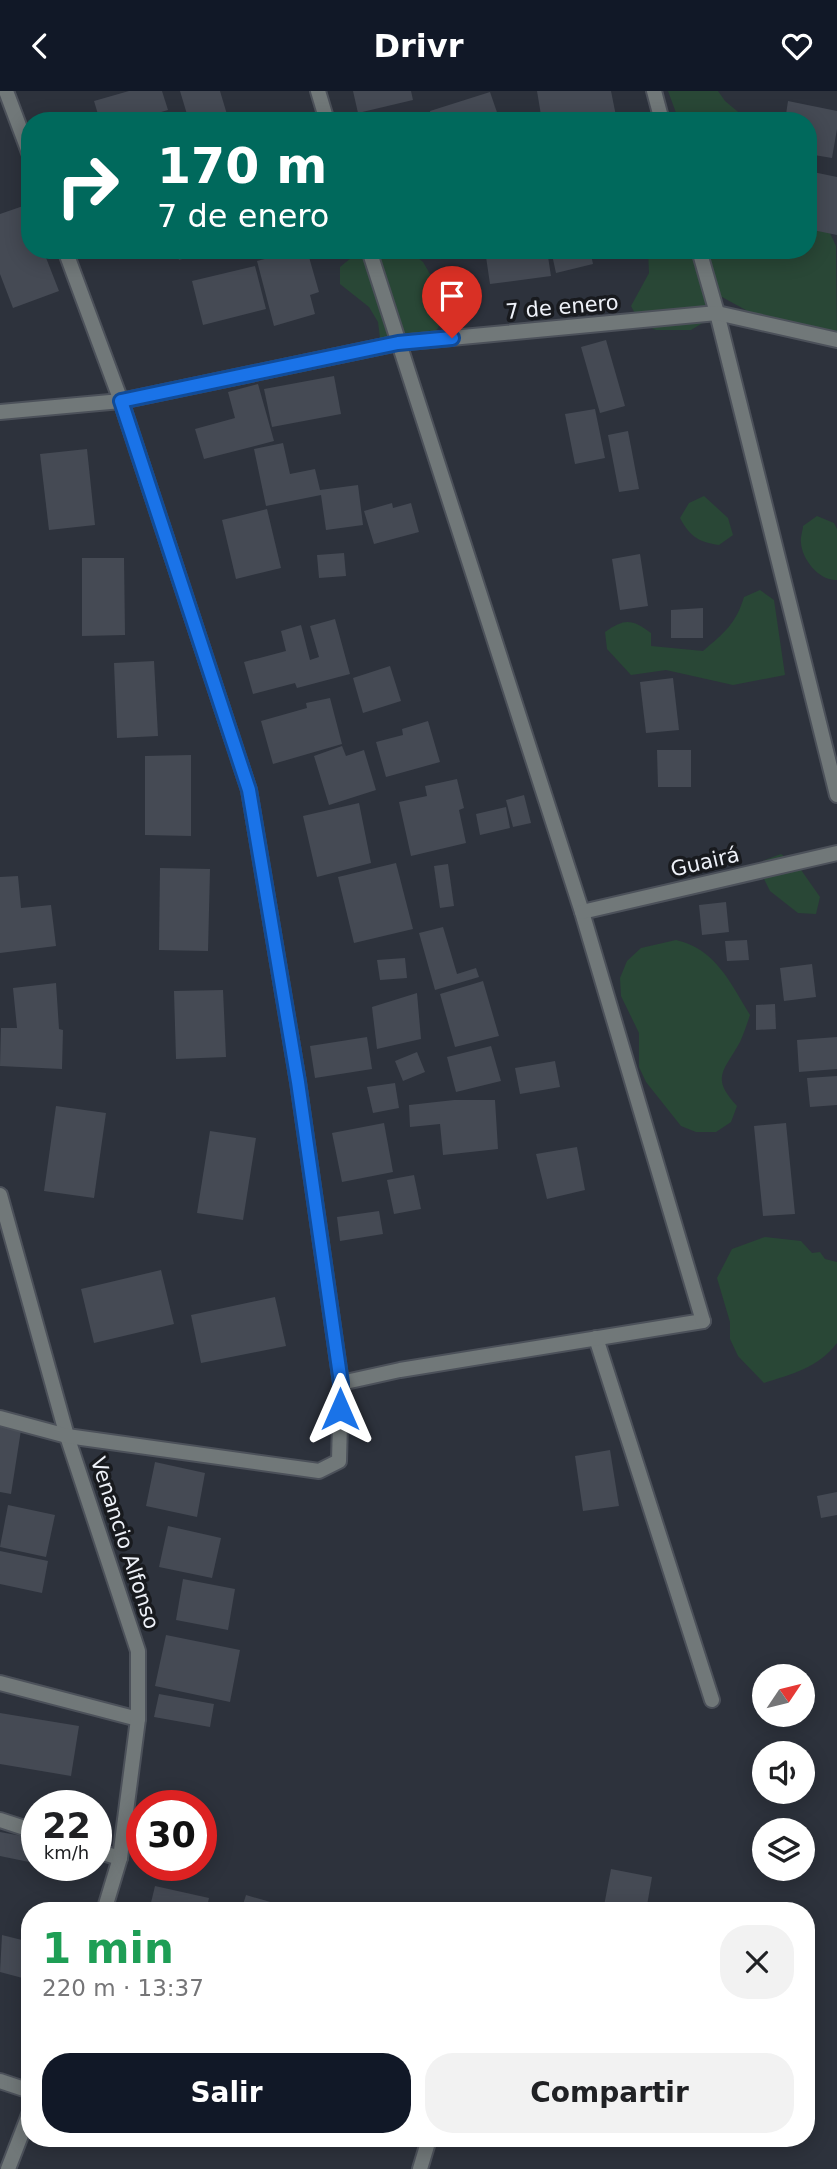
<!DOCTYPE html>
<html lang="es">
<head>
<meta charset="utf-8">
<style>
	:root { --surface:#fff; --page:#f2f2f2; --text:#202124; --muted:#757577; --accent:#111827 }
	body { margin:0; font-family:"DejaVu Sans",sans-serif; background:var(--page); color:var(--text); height:100vh; display:flex; flex-direction:column; font-size:26px; white-space:nowrap }
	* { box-sizing:border-box; margin:0 }
	p { font-size:23px; color:var(--muted) }
	.icon { flex:none; width:38px; height:38px; fill:none; stroke:currentColor; stroke-width:2; stroke-linecap:round; stroke-linejoin:round }
	.map { position:relative; flex:1; overflow:hidden }
	.side { position:absolute; left:21px; top:1811px; width:794px; height:245px; display:flex; flex-direction:column; background:var(--surface); border-radius:28px; box-shadow:0 4px 18px #0003 }
	.side>* { flex:none }
	.hud { position:absolute; left:21px; top:21px; width:796px; height:147px; border-radius:28px; box-shadow:0 4px 18px #0003; background:#00695c; color:#fff; overflow:hidden }
	.needle { width:46px; rotate:55deg }
	.tools { position:absolute; left:752px; top:1573px; display:grid; gap:14px }
	.tools a { display:grid; place-items:center; width:63px; height:63px; border-radius:50%; background:var(--surface); box-shadow:0 4px 18px #0003; font-size:35px }
	.speed { position:absolute; left:21px; top:1699px; display:flex; gap:14px; font-size:35px; font-weight:700; text-align:center }
	.speed>* { display:grid; place-content:center; width:91px; height:91px; border-radius:50%; background:var(--surface); box-shadow:0 4px 18px #0003; line-height:1 }
	.speed small { font-size:18px; font-weight:400 }
	.speed .limit { border:10px solid #d22; background:#fff; color:#111 }
	.pin { position:absolute; display:grid; place-items:center; width:60px; height:60px; color:#fff; margin:-72px -30px; border-radius:50% 50% 50% 0; rotate:-45deg; box-shadow:0 0 7px #0007 }
	.pin .icon { rotate:45deg }
	.me { position:absolute; width:77px; margin:-38px; rotate:0deg; stroke-linejoin:round; filter:drop-shadow(0 0 5px #0008) }
	.turn { display:flex; align-items:center; gap:24px; height:147px; padding:0 21px; font-size:32px }
	.turn .icon { width:91px; height:91px; stroke-width:2.5 }
	.turn b { display:block; font-size:49px; line-height:60px }
	.round { display:grid; place-items:center; flex:none; width:74px; height:74px; border-radius:28px; background:var(--page) }
	.headline { display:flex; align-items:center; justify-content:space-between; height:119px; padding:0 21px }
	h1 { font-size:42px; font-weight:700; line-height:52px; color:#1e9e55 }
	.button { display:flex; gap:14px; margin-top:auto; padding:14px 21px }
	.button a { flex:1; height:80px; border-radius:28px; background:var(--accent); color:#fff; font-size:28px; font-weight:700; line-height:80px; text-align:center }
	.button a+a { background:var(--page); color:var(--text) }
	header { display:flex; justify-content:space-between; align-items:center; height:91px; padding:0 21px; background:var(--accent); color:#fff; font-size:32px; font-weight:700 }
	.map>svg:first-child { display:block }
	.green { fill:#294736 }
	.building { fill:#454a54 }
	.lines { fill:none; stroke-linecap:round; stroke-linejoin:round }
	.lane-casing { stroke:#4c515a; stroke-width:18 }
	.street-casing { stroke:#4c515a; stroke-width:18 }
	.lane { stroke:#717879; stroke-width:14 }
	.street { stroke:#717879; stroke-width:14 }
	.route-casing { stroke:#114b97; stroke-width:18 }
	.route { stroke:#1a73e8; stroke-width:12 }
	.labels { text-anchor:middle; stroke-width:7; stroke-linejoin:round; paint-order:stroke }
	.street-label { font-size:21px; fill:#eef1f8; stroke:#181a1e }
</style>
</head>
<body>
<header><svg class="icon" aria-label="back" viewBox="0 0 24 24"><path d="M15 5l-7 7 7 7"/></svg>Drivr<svg class="icon" aria-label="heart" viewBox="0 0 24 24"><path d="M12 20l-8-8c-3-5 5-10 8-4 3-6 11-1 8 4z"/></svg></header>
<div class="map">
<svg width="837" height="2078" viewBox="0 0 837 2078">
	<rect width="100%" height="100%" fill="#2d323c"/>
	<g class="green">
		<polygon points="668,0 718,0 725,10 749,30 679,30"/>
		<polygon points="813,139 829,140 836,155 837,249 784,240 722,206 719,222 691,239 656,239 640,232 631,215 649,182 648,159 808,159 809,142"/>
		<polygon points="377,159 408,159 423,171 440,200 446,218 438,237 426,250 410,260 391,260 380,247 378,231 369,216 340,193 340,176 356,163"/>
		<path d="M 704,405 L 728,427 L 733,444 L 719,454 C 699,451 690,446 680,427 L 689,412 Z"/>
		<path d="M 817,425 L 834,432 L 837,438 L 837,489 C 819,490 802,468 801,452 C 800,447 803,439 803,435 Z"/>
		<path d="M 760,499 L 774,509 L 785,584 L 733,594 L 666,579 L 631,584 L 607,558 L 605,541 C 625,527 632,528 651,542 L 651,555 L 703,560 C 724,542 736,533 744,506 Z"/>
		<polygon points="781,763 799,776 820,806 816,823 798,822 770,800 763,786 765,769"/>
		<path d="M 676,849 C 716,858 730,892 750,924 C 747,933 744,942 740,951 C 724,980 710,986 737,1015 L 731,1031 L 716,1041 L 696,1041 L 681,1035 L 646,991 L 639,976 L 639,942 L 621,905 L 620,887 L 627,870 L 641,857 Z"/>
		<path d="M 765,1146 L 801,1150 L 812,1162 L 820,1161 L 825,1168 L 837,1171 L 837,1252 C 818,1277 792,1283 764,1292 L 738,1265 L 730,1248 L 730,1231 L 717,1187 L 732,1158 Z"/>
	</g>
	<g class="building">
		<polygon points="129,0 162,0 168,19 131,30 100,30 94,10"/>
		<polygon points="180,0 220,0 229,30 189,30"/>
		<polygon points="353,0 411,0 413,9 358,22"/>
		<polygon points="537,0 611,0 617,30 542,30"/>
		<polygon points="490,1 500,30 432,30 430,20"/>
		<polygon points="788,10 837,20 837,38 832,67 808,63 808,30 785,30"/>
		<polygon points="813,81 837,86 837,144 808,138 808,106"/>
		<polygon points="26,114 30,123 30,159 43,159 59,200 13,217 0,183 0,123"/>
		<polygon points="176,159 209,159 209,160 179,169"/>
		<polygon points="299,159 307,159 319,201 310,204 315,223 274,235 257,170"/>
		<polygon points="485,159 530,159 530,162 547,159 551,185 490,193"/>
		<polygon points="551,159 590,159 593,173 556,182"/>
		<polygon points="255,175 266,218 203,234 192,190"/>
		<polygon points="606,249 625,315 600,322 581,256"/>
		<polygon points="334,285 341,323 272,336 264,298"/>
		<polygon points="258,293 274,350 204,368 195,338 235,327 228,301"/>
		<polygon points="595,318 605,367 575,373 565,323"/>
		<polygon points="628,340 639,398 619,401 608,344"/>
		<polygon points="283,352 290,383 315,378 320,399 358,394 363,434 326,439 321,404 266,415 254,358"/>
		<polygon points="87,358 95,434 49,439 40,363"/>
		<polygon points="392,412 393,417 411,412 419,441 374,453 364,420"/>
		<polygon points="267,418 281,477 236,488 222,429"/>
		<polygon points="344,462 346,485 319,487 317,464"/>
		<polygon points="640,463 648,515 620,519 612,468"/>
		<polygon points="82,467 124,467 125,544 82,545"/>
		<polygon points="703,517 703,547 671,547 671,519"/>
		<polygon points="335,528 350,583 297,597 295,592 253,603 244,571 286,560 281,540 301,534 310,569 319,566 310,535"/>
		<polygon points="154,570 158,645 117,647 114,572"/>
		<polygon points="390,575 401,610 363,622 353,587"/>
		<polygon points="673,587 679,639 646,642 640,591"/>
		<polygon points="330,607 342,653 273,673 261,630 307,617 306,612"/>
		<polygon points="428,630 440,671 386,686 376,651 403,644 402,638"/>
		<polygon points="342,655 346,665 364,659 376,699 329,714 314,665"/>
		<polygon points="657,659 691,659 691,696 658,696"/>
		<polygon points="191,664 191,745 145,744 145,665"/>
		<polygon points="457,688 464,717 459,719 466,752 411,765 399,711 427,705 425,695"/>
		<polygon points="524,704 531,732 513,736 506,709"/>
		<polygon points="359,712 371,772 317,786 303,725"/>
		<polygon points="506,716 510,737 480,744 476,723"/>
		<polygon points="396,772 413,838 354,852 338,786"/>
		<polygon points="448,773 454,815 440,817 434,775"/>
		<polygon points="160,777 210,778 208,860 159,859"/>
		<polygon points="18,785 21,817 51,814 56,855 0,862 0,786"/>
		<polygon points="726,811 729,841 702,844 699,814"/>
		<polygon points="443,836 457,883 476,877 479,886 435,899 419,842"/>
		<polygon points="747,849 749,869 727,870 725,850"/>
		<polygon points="405,867 407,887 380,889 377,869"/>
		<polygon points="812,873 816,906 784,910 780,877"/>
		<polygon points="483,890 499,945 455,956 440,903"/>
		<polygon points="56,892 59,938 63,939 62,978 0,975 1,937 17,937 13,897"/>
		<polygon points="223,899 226,966 176,968 174,900"/>
		<polygon points="417,902 421,948 377,958 372,916"/>
		<polygon points="775,913 776,938 756,939 756,914"/>
		<polygon points="367,946 372,978 315,987 310,955"/>
		<polygon points="837,946 837,978 799,981 797,949"/>
		<polygon points="491,955 501,990 456,1001 447,966"/>
		<polygon points="417,961 425,981 403,990 395,970"/>
		<polygon points="555,970 560,996 520,1003 515,977"/>
		<polygon points="837,985 837,1014 810,1016 807,987"/>
		<polygon points="395,992 399,1017 373,1022 367,996"/>
		<polygon points="454,1009 495,1009 498,1058 443,1064 440,1033 410,1036 409,1014"/>
		<polygon points="56,1015 106,1022 94,1107 44,1100"/>
		<polygon points="384,1032 393,1081 342,1091 332,1042"/>
		<polygon points="786,1032 795,1123 763,1125 754,1035"/>
		<polygon points="210,1040 256,1047 243,1129 197,1122"/>
		<polygon points="577,1056 585,1099 547,1108 536,1063"/>
		<polygon points="414,1084 421,1118 394,1123 387,1089"/>
		<polygon points="379,1120 383,1143 340,1150 337,1126"/>
		<polygon points="161,1179 174,1233 94,1252 81,1198"/>
		<polygon points="275,1206 286,1255 201,1272 191,1224"/>
		<polygon points="0,1335 21,1339 11,1403 0,1401"/>
		<polygon points="610,1359 619,1415 583,1420 575,1365"/>
		<polygon points="155,1371 205,1382 197,1426 146,1415"/>
		<polygon points="837,1401 837,1424 821,1427 817,1405"/>
		<polygon points="8,1414 55,1424 46,1466 0,1456"/>
		<polygon points="168,1435 221,1447 212,1487 159,1476"/>
		<polygon points="0,1460 48,1470 42,1502 0,1493"/>
		<polygon points="183,1488 235,1498 228,1539 176,1529"/>
		<polygon points="166,1544 240,1559 230,1611 155,1595"/>
		<polygon points="159,1603 214,1613 210,1636 154,1626"/>
		<polygon points="0,1622 79,1635 71,1685 0,1673"/>
		<polygon points="0,1741 33,1747 29,1771 0,1765"/>
		<polygon points="611,1778 652,1786 646,1820 603,1820"/>
		<polygon points="155,1795 209,1807 206,1820 149,1820"/>
		<polygon points="246,1804 298,1819 298,1820 241,1820"/>
		<polygon points="2,1844 30,1851 30,1889 0,1881"/>
	</g>
	<g class="lines">
		<defs>
			<g id="lane">
				<polyline points="596,1247 712,1609"/>
				<polyline points="341,1292 400,1279 703,1230"/>
				<polyline points="0,1592 138,1628"/>
				<polyline points="0,1729 37,1741"/>
				<polyline points="96,1760 120,1767"/>
				<polyline points="420,2078 429,2048"/>
			</g>
			<g id="street">
				<polyline points="6,0 30,64"/>
				<polyline points="318,0 327,30"/>
				<polyline points="654,0 662,30"/>
				<polyline points="369,159 582,821 703,1230"/>
				<polyline points="699,159 717,222 837,704"/>
				<polyline points="0,321 121,310 398,252 717,222 837,249"/>
				<polyline points="582,821 837,762"/>
				<polyline points="0,1104 67,1345 138,1560 138,1628 120,1767 104,1820"/>
				<polyline points="0,1327 67,1345 319,1380 339,1370 341,1292 298,991 249,699 121,310 65,159"/>
				<polyline points="0,1990 30,2000"/>
				<polyline points="8,2078 30,2021"/>
			</g>
		</defs>
		<use href="#lane" class="lane-casing"/>
		<use href="#street" class="street-casing"/>
		<use href="#lane" class="lane"/>
		<use href="#street" class="street"/>
	</g>
	<g class="lines">
		<defs>
			<polyline id="route" points="340,1318 341,1292 298,991 249,699 121,310 398,252 452,247"/>
		</defs>
		<use href="#route" class="route-casing"/>
		<use href="#route" class="route"/>
	</g>
	<g class="labels">
		<g class="street-label">
			<text transform="translate(562 216) rotate(-5)" y="7">7 de enero</text>
			<text transform="translate(705 771) rotate(-13)" y="7">Guairá</text>
			<text transform="translate(125 1452) rotate(72)" y="7">Venancio Alfonso</text>
		</g>
	</g>
</svg>
<div class="tools">
<a><svg class="needle" viewBox="-14 -14 28 28"><path d="M0-13l5 13h-10z" fill="#e53935"/><path d="M0 13l5-13h-10z" fill="#757577"/></svg></a>
<a><svg class="icon" aria-label="sound" viewBox="0 0 24 24"><path d="M4 9h4l5-4v14l-5-4H4zM17 9q2 3 0 6"/></svg></a>
<a><svg class="icon" aria-label="layers" viewBox="0 0 24 24"><path d="M12 4l9 5-9 5-9-5zM3 14l9 5 9-5"/></svg></a>
</div>
<div class="speed"><div>22<small>km/h</small></div><div class="limit">30</div></div>
<div class="pin" style="left:452px;top:247px;background:#d93025"><svg class="icon" aria-label="arrive" viewBox="0 0 24 24"><path d="M6 21V4h12l-3 4 3 4H6"/></svg></div>
<svg class="me" style="left:340px;top:1318px" viewBox="-20 -20 40 40"><path d="M0-17L14 15 0 8-14 15z" fill="#1a73e8" stroke="#fff" stroke-width="4"/></svg>
<div class="hud">
<div class="turn"><svg class="icon" aria-label="right" viewBox="0 0 24 24"><path d="M7 20v-9h11M14 6l5 5-5 5"/></svg><div><b>170 m</b>7 de enero</div></div>
</div>
<section class="side">
<div class="headline"><div><h1>1 min</h1><p>220 m · 13:37</p></div><a class="round"><svg class="icon" aria-label="close" viewBox="0 0 24 24"><path d="M6 6l12 12M18 6L6 18"/></svg></a></div>
<div class="button"><a>Salir</a><a>Compartir</a></div>
</section>
</div>
</body>
</html>
